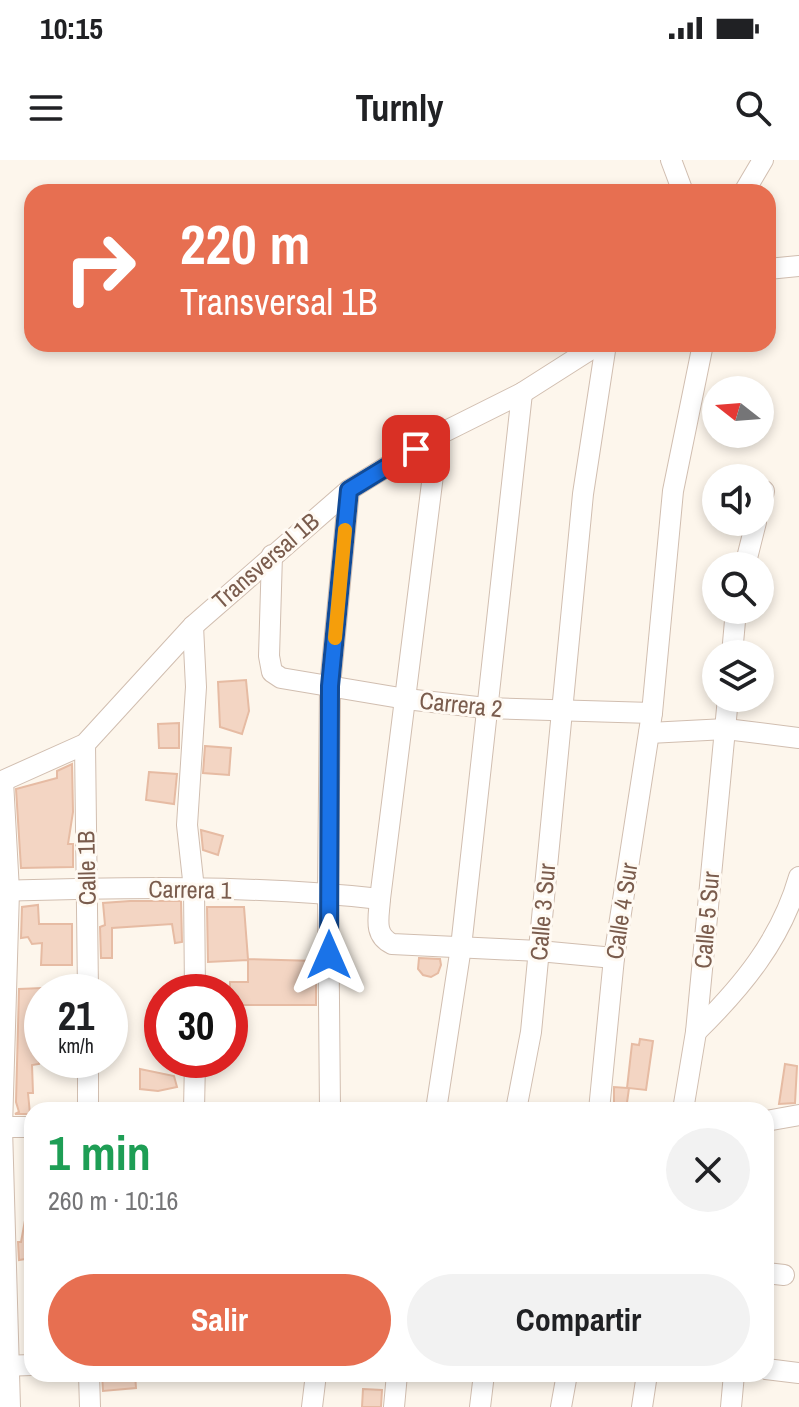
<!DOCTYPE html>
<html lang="es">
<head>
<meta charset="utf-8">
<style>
	:root { --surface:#fff; --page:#f2f2f2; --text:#202124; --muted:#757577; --accent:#e76f51 }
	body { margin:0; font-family:"Archivo Narrow",sans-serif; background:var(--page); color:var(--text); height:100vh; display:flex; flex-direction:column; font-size:30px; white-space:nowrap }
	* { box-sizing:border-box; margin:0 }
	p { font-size:26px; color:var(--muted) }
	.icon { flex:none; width:44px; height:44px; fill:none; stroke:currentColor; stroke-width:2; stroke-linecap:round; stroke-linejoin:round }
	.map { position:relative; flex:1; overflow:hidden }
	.details { position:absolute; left:24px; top:942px; width:750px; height:280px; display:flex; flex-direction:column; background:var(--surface); border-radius:24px; box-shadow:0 4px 12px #0003 }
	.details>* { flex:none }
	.hud { position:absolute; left:24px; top:24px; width:752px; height:168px; border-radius:24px; box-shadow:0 4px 12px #0003; background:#e76f51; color:#fff; overflow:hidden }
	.needle { width:52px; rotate:287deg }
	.controls { position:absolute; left:702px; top:216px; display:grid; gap:16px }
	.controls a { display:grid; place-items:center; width:72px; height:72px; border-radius:50%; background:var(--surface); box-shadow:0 4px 12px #0003; font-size:40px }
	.speed { position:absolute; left:24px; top:814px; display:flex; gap:16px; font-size:40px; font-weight:700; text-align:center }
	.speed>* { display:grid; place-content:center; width:104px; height:104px; border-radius:50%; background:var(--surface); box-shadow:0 4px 12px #0003; line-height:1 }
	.speed small { font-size:20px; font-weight:400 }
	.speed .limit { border:12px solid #d22; background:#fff; color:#111 }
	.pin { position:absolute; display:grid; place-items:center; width:68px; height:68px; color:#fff; margin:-34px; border-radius:16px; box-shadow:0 4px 12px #0006 }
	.me { position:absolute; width:88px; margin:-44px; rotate:0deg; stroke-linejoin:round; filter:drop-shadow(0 0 6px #0008) }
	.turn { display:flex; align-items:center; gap:28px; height:168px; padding:0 24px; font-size:36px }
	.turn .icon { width:104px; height:104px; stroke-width:2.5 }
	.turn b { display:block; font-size:56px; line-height:68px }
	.round { display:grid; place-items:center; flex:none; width:84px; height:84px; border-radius:42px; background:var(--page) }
	.headline { display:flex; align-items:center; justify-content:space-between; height:136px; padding:0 24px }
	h1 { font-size:48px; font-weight:800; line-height:60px; color:#1e9e55 }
	.cta { display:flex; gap:16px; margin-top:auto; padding:16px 24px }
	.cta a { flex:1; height:92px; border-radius:48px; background:var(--accent); color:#fff; font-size:32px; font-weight:800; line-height:92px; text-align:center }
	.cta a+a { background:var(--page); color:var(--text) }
	.status { display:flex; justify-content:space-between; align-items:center; height:56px; padding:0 40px; background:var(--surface); direction:ltr }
	.status svg { height:22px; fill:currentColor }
	header { display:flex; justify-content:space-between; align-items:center; height:104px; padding:0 24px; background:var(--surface); font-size:36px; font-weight:800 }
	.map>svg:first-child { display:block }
	.building { fill:#f3d5c3; stroke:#e6bba3; stroke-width:2 }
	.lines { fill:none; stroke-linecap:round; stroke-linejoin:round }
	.minor-casing { stroke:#d1beb0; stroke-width:22 }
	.minor { stroke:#fff; stroke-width:20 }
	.route-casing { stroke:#114b97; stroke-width:20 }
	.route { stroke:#1a73e8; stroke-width:14 }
	.slow { stroke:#f59e0b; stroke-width:14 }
	.labels { text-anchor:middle; stroke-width:6; stroke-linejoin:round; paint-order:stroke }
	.street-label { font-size:24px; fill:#7a5c4d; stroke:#fffaf3 }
</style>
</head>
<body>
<div class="status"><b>10:15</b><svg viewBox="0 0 49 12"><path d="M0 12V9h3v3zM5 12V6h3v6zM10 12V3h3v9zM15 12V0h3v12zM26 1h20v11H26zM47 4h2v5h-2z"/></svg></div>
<header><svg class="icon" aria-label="menu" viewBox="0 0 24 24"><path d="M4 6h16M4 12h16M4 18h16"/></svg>Turnly<svg class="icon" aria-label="search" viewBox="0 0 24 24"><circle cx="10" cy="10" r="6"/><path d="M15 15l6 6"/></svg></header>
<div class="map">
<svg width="799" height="1247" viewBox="0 0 799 1247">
	<rect width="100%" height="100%" fill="#fdf6ec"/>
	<g class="building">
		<polygon points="246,520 249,551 242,574 220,567 218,522"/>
		<polygon points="179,563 179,588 159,588 158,564"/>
		<polygon points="205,586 231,588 229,615 203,613"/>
		<polygon points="72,604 73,652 68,684 73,684 73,707 21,708 16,629 57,618 57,611"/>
		<polygon points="149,612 177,614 174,644 146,640"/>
		<polygon points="201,670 223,676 218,695 203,690"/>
		<polygon points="130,741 181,741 182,782 175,783 172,764 112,768 112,798 101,798 100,767 105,765 103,743"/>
		<polygon points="38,745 39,764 72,764 72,805 41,805 42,783 32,784 28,777 21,778 22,747"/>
		<polygon points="207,747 244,747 248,799 316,801 316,845 230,845 230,822 248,822 248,800 208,802"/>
		<polygon points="419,798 440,799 441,805 438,813 431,817 423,815 418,809"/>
		<polygon points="42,828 42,862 38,862 38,872 39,904 32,905 33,933 28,933 30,954 15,954 19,952 16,942 19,829"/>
		<polygon points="640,879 653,881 646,930 629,928 626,950 614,950 614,927 627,928 632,884 639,885"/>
		<polygon points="785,904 797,906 795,943 779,944"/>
		<polygon points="140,909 174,916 177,927 158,931 140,929"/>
		<polygon points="26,1055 32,1056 32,1098 19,1100 18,1082 21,1082"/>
		<polygon points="102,1214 135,1214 136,1228 103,1231"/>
		<polygon points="363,1229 382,1230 381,1247 362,1247"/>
	</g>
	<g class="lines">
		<defs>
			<g id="minor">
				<polyline points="671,0 683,32"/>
				<polyline points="744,32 763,0"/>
				<polyline points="768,109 799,106"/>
				<path d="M 438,275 L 380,739 C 379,757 373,775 392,784 L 539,791 L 614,798"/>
				<polyline points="760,348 764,331"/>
				<polyline points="272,395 269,496 272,512 281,518 406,539 486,548 652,553"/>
				<polyline points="745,406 756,362"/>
				<polyline points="193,466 196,527 187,665 194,729 195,832"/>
				<polyline points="732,494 736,450"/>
				<polyline points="649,573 726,569 799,578"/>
				<polyline points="85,584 88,832"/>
				<polyline points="3,621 9,731 2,968 10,1247"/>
				<polyline points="0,622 85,584 193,466 349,330 438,275 522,233 599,184"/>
				<path d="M 0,731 C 126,727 254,725 380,739"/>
				<path d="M 696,872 C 742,827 781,780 799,717"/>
				<polyline points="88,900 88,950"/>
				<polyline points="194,950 195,900"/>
				<polyline points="330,950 328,733 330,526 349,330"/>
				<polyline points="436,950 461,787 522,233"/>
				<polyline points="516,950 531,872 583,334 606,184"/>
				<polyline points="599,950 614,798 652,553 673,331 703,184"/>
				<polyline points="683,950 696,872 728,538"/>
				<polyline points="766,961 799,955"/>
				<polyline points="0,967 32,967"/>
				<polyline points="766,1113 784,1115"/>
				<polyline points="0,1206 32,1205"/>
				<polyline points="766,1209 799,1213"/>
				<polyline points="89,1214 90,1247"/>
				<polyline points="312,1247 316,1214"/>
				<polyline points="394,1247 397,1214"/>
				<polyline points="480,1247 484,1214"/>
				<polyline points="561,1247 567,1214"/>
				<polyline points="642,1247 647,1214"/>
				<polyline points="731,1247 734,1214"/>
			</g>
		</defs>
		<use href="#minor" class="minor-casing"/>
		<use href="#minor" class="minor"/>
	</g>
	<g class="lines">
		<defs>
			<polyline id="route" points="329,795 330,526 349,330 416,289"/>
		</defs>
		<use href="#route" class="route-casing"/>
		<use href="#route" class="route"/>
		<polyline class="slow" points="335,478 345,370"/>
	</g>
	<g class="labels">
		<g class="street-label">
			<text transform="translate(266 401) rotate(-41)" y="8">Transversal 1B</text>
			<text transform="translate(461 545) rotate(6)" y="8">Carrera 2</text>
			<text transform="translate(87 708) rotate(-91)" y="8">Calle 1B</text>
			<text transform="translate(190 730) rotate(1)" y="8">Carrera 1</text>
			<text transform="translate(622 751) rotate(-81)" y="8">Calle 4 Sur</text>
			<text transform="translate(543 752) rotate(-85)" y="8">Calle 3 Sur</text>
			<text transform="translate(707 760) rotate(-85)" y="8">Calle 5 Sur</text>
		</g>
	</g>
</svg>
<div class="controls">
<a><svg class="needle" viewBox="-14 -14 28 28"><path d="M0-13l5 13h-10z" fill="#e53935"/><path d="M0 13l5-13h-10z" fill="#757577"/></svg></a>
<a><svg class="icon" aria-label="sound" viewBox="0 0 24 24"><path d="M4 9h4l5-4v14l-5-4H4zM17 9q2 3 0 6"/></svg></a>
<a><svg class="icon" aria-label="search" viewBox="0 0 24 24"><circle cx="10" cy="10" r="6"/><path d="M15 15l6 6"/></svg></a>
<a><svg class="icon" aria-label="layers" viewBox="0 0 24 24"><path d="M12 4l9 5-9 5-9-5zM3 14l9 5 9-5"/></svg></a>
</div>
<div class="speed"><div>21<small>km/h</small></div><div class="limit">30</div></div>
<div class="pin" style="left:416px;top:289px;background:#d93025"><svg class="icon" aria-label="arrive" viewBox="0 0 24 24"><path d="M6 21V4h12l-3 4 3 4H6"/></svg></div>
<svg class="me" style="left:329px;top:795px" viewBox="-20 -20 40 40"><path d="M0-17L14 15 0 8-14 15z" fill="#1a73e8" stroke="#fff" stroke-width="4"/></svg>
<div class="hud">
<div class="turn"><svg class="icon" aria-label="right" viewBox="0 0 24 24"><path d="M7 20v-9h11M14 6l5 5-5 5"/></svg><div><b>220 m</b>Transversal 1B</div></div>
</div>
<section class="details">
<div class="headline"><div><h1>1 min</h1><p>260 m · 10:16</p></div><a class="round"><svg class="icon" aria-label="close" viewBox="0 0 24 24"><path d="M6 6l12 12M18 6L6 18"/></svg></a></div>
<div class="cta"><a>Salir</a><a>Compartir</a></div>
</section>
</div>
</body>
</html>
